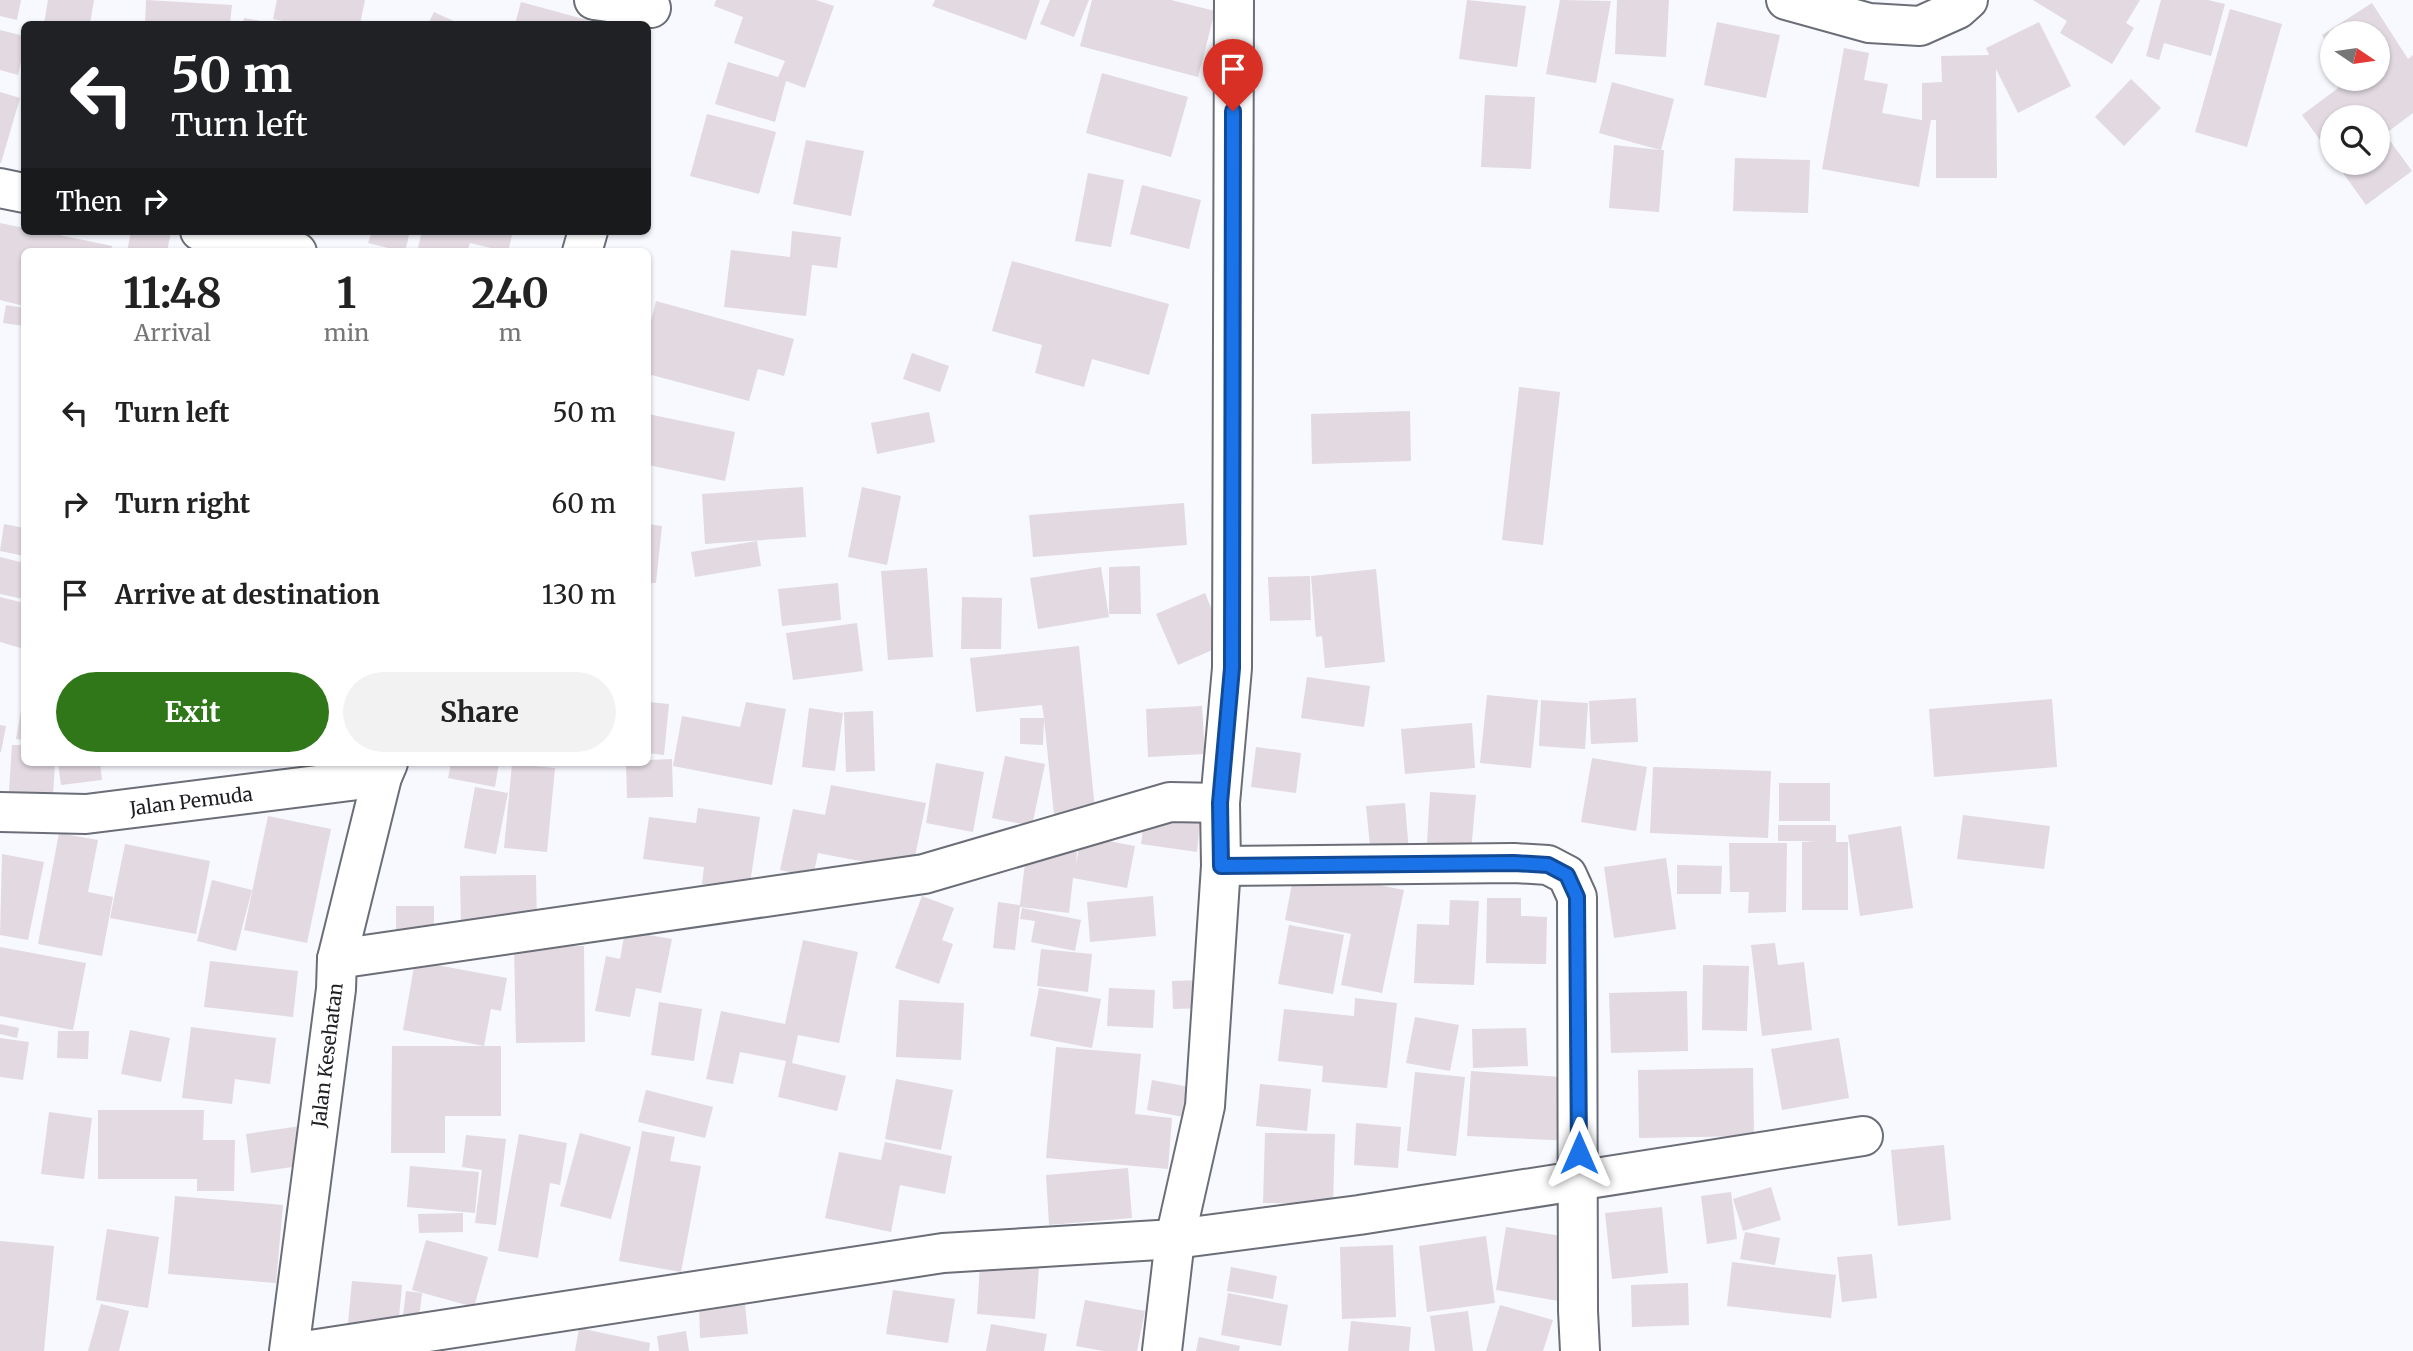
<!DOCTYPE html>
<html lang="en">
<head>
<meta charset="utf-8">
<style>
	:root { --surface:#fff; --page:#f2f2f2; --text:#222; --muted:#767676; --accent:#30771a }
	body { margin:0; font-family:Merriweather,serif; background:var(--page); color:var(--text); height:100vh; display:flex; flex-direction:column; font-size:26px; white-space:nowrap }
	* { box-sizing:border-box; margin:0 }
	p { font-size:23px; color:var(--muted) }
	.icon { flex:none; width:38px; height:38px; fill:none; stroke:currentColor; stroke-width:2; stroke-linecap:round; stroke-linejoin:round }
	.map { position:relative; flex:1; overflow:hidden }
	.drawer { position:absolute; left:21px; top:248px; width:630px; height:518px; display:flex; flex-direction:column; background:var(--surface); border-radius:10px; box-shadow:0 2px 5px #0004 }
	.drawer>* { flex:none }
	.guide { position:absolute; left:21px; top:21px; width:630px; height:214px; border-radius:10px; box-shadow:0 2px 5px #0004; background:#202124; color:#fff; overflow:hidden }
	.needle { width:46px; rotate:103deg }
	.controls { position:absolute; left:2320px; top:21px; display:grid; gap:14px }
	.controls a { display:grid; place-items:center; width:70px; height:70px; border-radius:50%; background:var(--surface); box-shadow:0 2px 5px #0004; font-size:35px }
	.pin { position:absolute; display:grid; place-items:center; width:60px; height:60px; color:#fff; margin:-72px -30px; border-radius:50% 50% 50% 0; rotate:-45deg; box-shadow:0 0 7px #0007 }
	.pin .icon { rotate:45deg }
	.me { position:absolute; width:77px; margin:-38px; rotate:0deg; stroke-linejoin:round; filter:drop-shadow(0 0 5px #0008) }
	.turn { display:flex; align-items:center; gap:24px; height:147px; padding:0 35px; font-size:32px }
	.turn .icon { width:91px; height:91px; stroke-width:2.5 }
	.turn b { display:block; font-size:49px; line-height:60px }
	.then { display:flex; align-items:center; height:66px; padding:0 35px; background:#0003; gap:14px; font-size:26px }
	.eta { display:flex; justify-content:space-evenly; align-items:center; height:119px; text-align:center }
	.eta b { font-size:42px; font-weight:700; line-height:49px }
	.action { display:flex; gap:14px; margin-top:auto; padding:14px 35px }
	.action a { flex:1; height:80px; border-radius:42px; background:var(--accent); color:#fff; font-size:28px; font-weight:700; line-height:80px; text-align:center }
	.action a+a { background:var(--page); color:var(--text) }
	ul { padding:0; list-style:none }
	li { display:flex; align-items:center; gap:21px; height:91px; padding:0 35px }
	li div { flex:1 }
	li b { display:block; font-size:26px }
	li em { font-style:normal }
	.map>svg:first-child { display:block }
	.building { fill:#e2d9e1 }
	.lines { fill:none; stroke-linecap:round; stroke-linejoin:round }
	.minor-casing { stroke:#6b6e77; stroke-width:42 }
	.minor { stroke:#fff; stroke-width:38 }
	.route-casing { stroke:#114b97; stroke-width:18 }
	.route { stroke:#1a73e8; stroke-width:12 }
	.labels { text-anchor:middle; stroke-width:6; stroke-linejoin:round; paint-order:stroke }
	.street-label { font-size:19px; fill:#1e1f23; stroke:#fff }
</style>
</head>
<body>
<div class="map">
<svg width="2413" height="1351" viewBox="0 0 2413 1351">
	<rect width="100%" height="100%" fill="#f7f9ff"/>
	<g class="building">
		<polygon points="0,0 21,0 17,20 0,16"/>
		<polygon points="48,0 94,0 90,24 44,24"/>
		<polygon points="146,0 232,5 230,24 145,24"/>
		<polygon points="277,0 365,0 360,24 297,24 273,19"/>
		<polygon points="716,0 816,0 834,6 805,88 786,81 775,122 715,104 728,62 778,77 785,61 734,43 743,17 714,6"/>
		<polygon points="935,0 1040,0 1026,40 932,6"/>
		<polygon points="1050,0 1089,0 1074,37 1040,24"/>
		<polygon points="1092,0 1171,0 1215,11 1198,77 1080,46"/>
		<polygon points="1467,0 1526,6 1517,67 1459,59"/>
		<polygon points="1560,0 1611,1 1596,83 1546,74"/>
		<polygon points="1617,0 1669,0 1666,57 1615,54"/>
		<polygon points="2033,0 2140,0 2126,23 2134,28 2112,64 2060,33 2067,21"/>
		<polygon points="2161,0 2208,0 2225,4 2211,56 2164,43 2159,60 2146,56"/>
		<polygon points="521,2 602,24 515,24"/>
		<polygon points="2372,3 2408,59 2413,55 2413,113 2385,134 2412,171 2366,205 2336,163 2378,163 2378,117 2333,117 2333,158 2302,115 2349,80 2360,94 2350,79 2378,79 2378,33 2333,33 2333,52 2322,35"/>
		<polygon points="2230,9 2282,24 2247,147 2195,132"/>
		<polygon points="434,12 460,24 428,24"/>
		<polygon points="244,18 272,23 271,24 243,24"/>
		<polygon points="1717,22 1780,35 1766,98 1704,85"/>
		<polygon points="2039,22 2071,86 2018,113 1996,69 1997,178 1936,178 1936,120 1931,120 1919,187 1822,169 1844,48 1869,53 1864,80 1888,84 1882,113 1922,120 1922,83 1942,82 1941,56 1989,55 1986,48"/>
		<polygon points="0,30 24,36 24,47 18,75 0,70"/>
		<polygon points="1102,73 1188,97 1171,157 1086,133"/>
		<polygon points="2131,79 2161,108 2124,146 2095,117"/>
		<polygon points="1612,82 1674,99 1661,150 1664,150 1659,212 1609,208 1614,145 1660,150 1599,133"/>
		<polygon points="0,92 20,98 1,163 0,163"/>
		<polygon points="1485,95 1535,97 1531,169 1481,167"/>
		<polygon points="707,114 776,132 759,194 690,176"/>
		<polygon points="806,140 864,151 851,216 793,204"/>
		<polygon points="1735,158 1810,160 1808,213 1733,211"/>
		<polygon points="1088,173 1124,180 1111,247 1075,241"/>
		<polygon points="1142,185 1201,200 1189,249 1130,234"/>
		<polygon points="0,223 24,228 24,231 40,231 112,246 111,252 24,252 24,306 0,300"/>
		<polygon points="131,231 171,231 167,252 127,252"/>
		<polygon points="372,231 410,231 405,252 368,243"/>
		<polygon points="422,231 513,231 508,252 470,243 467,252 417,252"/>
		<polygon points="792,231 841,237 837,268 812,265 806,316 724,307 731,250 790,257"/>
		<polygon points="1012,261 1169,304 1149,375 1092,359 1084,387 1035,373 1042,345 992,331"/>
		<polygon points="656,301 794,339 784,376 758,369 749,401 648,374 648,333"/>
		<polygon points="6,305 24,308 24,326 3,323"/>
		<polygon points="912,353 949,366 940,392 903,379"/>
		<polygon points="1519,387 1560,392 1543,545 1502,540"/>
		<polygon points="1410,411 1411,461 1312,464 1311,414"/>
		<polygon points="929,412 935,442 877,454 871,423"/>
		<polygon points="648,414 735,432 725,481 648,465"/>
		<polygon points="803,487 806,537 705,544 702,494"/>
		<polygon points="862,487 901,496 887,565 848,557"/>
		<polygon points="1184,503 1187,545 1033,557 1029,515"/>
		<polygon points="4,524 24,528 24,556 0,551"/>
		<polygon points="648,524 662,526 656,583 648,583"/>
		<polygon points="757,541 761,566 695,577 691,552"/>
		<polygon points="0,557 24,563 23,599 0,594"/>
		<polygon points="1140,566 1141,614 1109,614 1109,567"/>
		<polygon points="1101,567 1109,617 1038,629 1030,578"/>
		<polygon points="927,568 933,657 888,660 881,571"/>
		<polygon points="1376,569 1385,662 1325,668 1322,636 1316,637 1311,576"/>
		<polygon points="1310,576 1311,620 1270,621 1268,577"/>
		<polygon points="838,583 841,620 782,626 778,589"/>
		<polygon points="1205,593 1226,644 1178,665 1156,614"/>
		<polygon points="0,597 24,603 24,649 0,642"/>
		<polygon points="962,597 1002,598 1001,649 961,649"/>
		<polygon points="857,623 863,671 793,680 786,633"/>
		<polygon points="1079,646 1096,820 1055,824 1044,719 1043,745 1020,744 1020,718 1044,718 1042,705 976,712 970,658"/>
		<polygon points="1307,677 1370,686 1364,727 1301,718"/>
		<polygon points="1487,695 1538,700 1531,768 1480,763"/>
		<polygon points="1636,698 1638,742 1591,744 1589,701"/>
		<polygon points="23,699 24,699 24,740 16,739"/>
		<polygon points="2052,699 2057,767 1934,777 1929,709"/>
		<polygon points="1541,700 1588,703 1585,749 1539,746"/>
		<polygon points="648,702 669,704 664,755 648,753"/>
		<polygon points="746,702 786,709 772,785 673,766 682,716 740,727"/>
		<polygon points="1202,706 1205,754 1148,757 1146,709"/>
		<polygon points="809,708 843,713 835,771 802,767"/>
		<polygon points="873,711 875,771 846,772 844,712"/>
		<polygon points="1472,723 1475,768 1405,774 1401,729"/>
		<polygon points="0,725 6,726 1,752 0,752"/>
		<polygon points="12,745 24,745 24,763 55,763 53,795 9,792"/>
		<polygon points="1256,747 1301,753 1296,793 1251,787"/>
		<polygon points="1005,756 1045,764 1032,826 992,818"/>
		<polygon points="1592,758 1647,767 1636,831 1581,822"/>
		<polygon points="672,759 673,797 627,798 626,763 648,763 648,760"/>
		<polygon points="58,763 100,763 102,780 61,785"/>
		<polygon points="451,763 499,763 495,787 448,778"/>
		<polygon points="936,763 984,772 973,832 926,823"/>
		<polygon points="512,764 555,768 547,852 504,848"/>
		<polygon points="1653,767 1771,771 1768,838 1650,833"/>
		<rect x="1779" y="783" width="51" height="38"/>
		<polygon points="831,785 926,803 912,871 818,853 813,877 780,870 793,809 825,815"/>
		<polygon points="475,787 508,793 496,854 464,848"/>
		<polygon points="1430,792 1476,795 1470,863 1426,860"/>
		<polygon points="1405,803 1409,853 1371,856 1366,806"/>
		<polygon points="698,808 760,817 749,890 702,884 704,867 643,859 649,817 696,823"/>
		<polygon points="1145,814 1200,822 1197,852 1141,844"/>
		<polygon points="1963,815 2050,826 2044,869 1957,859"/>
		<polygon points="268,816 331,829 307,943 244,930"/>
		<polygon points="1778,825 1836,825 1836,842 1848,842 1848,910 1802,910 1802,842 1816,841 1778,841"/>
		<polygon points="1901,826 1913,908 1860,916 1848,835"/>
		<polygon points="59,833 98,840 88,892 113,897 102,956 38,944"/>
		<polygon points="1081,836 1135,846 1127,888 1073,878 1069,913 1020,907 1015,950 993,948 998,902 1020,905 1027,846 1077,852 1076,865"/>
		<polygon points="1729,843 1787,843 1786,912 1748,913 1749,892 1730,892"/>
		<polygon points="125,844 210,861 196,934 110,918"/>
		<polygon points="2,854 44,862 28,940 0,935"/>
		<polygon points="1666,858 1676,929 1614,938 1604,867"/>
		<polygon points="1677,865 1722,866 1721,894 1677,894"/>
		<polygon points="1295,868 1404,890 1382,993 1341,985 1351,934 1285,920"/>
		<polygon points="536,875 537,925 461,926 460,876"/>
		<polygon points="212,880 252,890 236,951 197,941"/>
		<polygon points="922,896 954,908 942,940 953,944 939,984 895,968"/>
		<polygon points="1153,896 1156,936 1090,942 1087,902"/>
		<polygon points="1487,898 1521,898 1521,916 1547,917 1546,964 1486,963"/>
		<polygon points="1450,900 1479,901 1474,985 1414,983 1417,924 1449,925"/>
		<rect x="396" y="906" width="38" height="23"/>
		<polygon points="1022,908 1081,920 1075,951 1031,942 1035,921 1020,919"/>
		<polygon points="1289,925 1344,935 1333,994 1278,984"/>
		<polygon points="625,931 672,939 661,993 636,988 630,1017 595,1011 606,956 620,959"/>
		<polygon points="803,940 858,952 839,1043 798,1035 792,1063 846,1076 837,1111 778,1097 786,1061 740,1052 733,1084 706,1079 721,1011 785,1024"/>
		<polygon points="1775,943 1778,965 1804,962 1812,1030 1762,1036 1751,945"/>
		<polygon points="584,946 585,1042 516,1043 514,947"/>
		<polygon points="0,947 86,963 73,1030 0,1016"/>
		<polygon points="1041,949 1092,954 1088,992 1037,986"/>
		<polygon points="210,961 298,971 293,1017 204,1007"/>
		<polygon points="415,961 507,978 501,1011 491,1009 484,1046 403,1030"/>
		<polygon points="1703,965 1749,966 1747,1031 1702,1030"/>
		<polygon points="1208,980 1209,1008 1173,1009 1172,981"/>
		<polygon points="1039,988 1101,999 1092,1048 1030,1036"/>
		<polygon points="1109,988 1155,990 1153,1028 1107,1026"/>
		<polygon points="1687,991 1688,1051 1611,1053 1609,993"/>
		<polygon points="1355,998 1397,1003 1387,1088 1322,1082 1323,1066 1278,1061 1284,1009 1354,1016"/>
		<polygon points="899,1000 964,1003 961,1060 896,1057"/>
		<polygon points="659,1002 702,1009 694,1061 651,1055"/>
		<polygon points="1415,1017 1459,1025 1450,1071 1406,1063"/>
		<polygon points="0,1024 19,1028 17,1038 0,1034"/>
		<polygon points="191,1027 276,1038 270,1084 235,1079 232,1104 182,1098"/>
		<polygon points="1526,1028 1528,1066 1473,1068 1472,1029"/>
		<polygon points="130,1030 170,1038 161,1082 121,1074"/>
		<polygon points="58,1031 89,1031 88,1059 57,1058"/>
		<polygon points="0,1038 29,1042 23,1080 0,1077"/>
		<polygon points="1839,1038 1849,1098 1782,1110 1771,1049"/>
		<polygon points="392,1046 501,1046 501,1116 445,1116 445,1153 391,1153"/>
		<polygon points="1056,1047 1141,1054 1135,1114 1172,1118 1168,1169 1046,1158"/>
		<polygon points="1753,1068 1754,1136 1639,1138 1638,1070"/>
		<polygon points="1471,1071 1577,1078 1574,1141 1467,1136"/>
		<polygon points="1415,1072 1465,1077 1456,1156 1407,1151"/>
		<polygon points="896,1079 953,1090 941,1150 885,1139"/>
		<polygon points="1152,1080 1200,1089 1194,1119 1147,1110"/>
		<polygon points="1260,1084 1311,1089 1307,1131 1256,1126"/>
		<polygon points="646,1090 713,1107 705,1138 638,1122"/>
		<polygon points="98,1110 204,1110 203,1140 235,1140 234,1191 197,1191 197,1179 98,1179"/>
		<polygon points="49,1112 92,1118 84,1179 41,1174"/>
		<polygon points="1356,1123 1401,1127 1398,1168 1354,1165"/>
		<polygon points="301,1126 306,1165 251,1173 246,1134"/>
		<polygon points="642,1131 675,1137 670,1161 701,1166 681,1272 619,1261"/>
		<polygon points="580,1133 631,1147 611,1219 560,1206"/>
		<polygon points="1265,1133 1335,1134 1333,1204 1263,1203"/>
		<polygon points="519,1134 567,1143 560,1185 550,1183 538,1258 498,1251"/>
		<polygon points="466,1135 506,1139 496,1225 475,1223 482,1170 462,1167"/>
		<polygon points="885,1142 952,1156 945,1194 900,1185 891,1232 825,1218 839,1152 881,1160"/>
		<polygon points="1944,1145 1951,1220 1898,1226 1891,1150"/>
		<polygon points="410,1166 479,1172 475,1213 407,1207"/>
		<polygon points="1128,1168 1132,1218 1049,1225 1046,1175"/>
		<polygon points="1771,1187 1781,1220 1743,1231 1733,1199"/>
		<polygon points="1731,1192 1737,1239 1707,1244 1701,1196"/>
		<polygon points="175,1196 283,1205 276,1283 168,1274"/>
		<polygon points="1662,1207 1668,1273 1612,1279 1605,1213"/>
		<polygon points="463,1213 463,1232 419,1233 418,1214"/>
		<polygon points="1506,1227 1574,1238 1564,1302 1496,1290"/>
		<polygon points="107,1229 159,1237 148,1308 96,1300"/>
		<polygon points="1745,1232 1780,1238 1775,1265 1740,1259"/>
		<polygon points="1486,1236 1495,1303 1427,1312 1419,1246"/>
		<polygon points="426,1240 488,1257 474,1307 412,1290"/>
		<polygon points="0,1241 54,1246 44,1351 0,1351"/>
		<polygon points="1393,1245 1396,1317 1342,1319 1340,1247"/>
		<polygon points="1872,1254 1877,1298 1842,1302 1837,1257"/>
		<polygon points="1732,1262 1836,1275 1831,1318 1727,1306"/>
		<polygon points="980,1264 1039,1268 1035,1319 977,1314"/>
		<polygon points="1231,1267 1277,1276 1273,1299 1227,1291"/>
		<polygon points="352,1281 402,1285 398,1328 348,1323"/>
		<polygon points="1688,1283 1689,1325 1632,1327 1631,1285"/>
		<polygon points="893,1290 955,1299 948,1343 886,1334"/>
		<polygon points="406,1291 422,1293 419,1318 403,1316"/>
		<polygon points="1228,1293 1288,1305 1281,1346 1221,1335"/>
		<polygon points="1085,1300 1145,1311 1137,1351 1103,1351 1076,1346"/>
		<polygon points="101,1304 129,1311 119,1351 88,1351"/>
		<polygon points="745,1304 748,1334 700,1338 699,1307"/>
		<polygon points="1500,1305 1553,1320 1543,1351 1486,1351"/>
		<polygon points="1468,1311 1473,1351 1435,1351 1430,1316"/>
		<polygon points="1351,1321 1411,1327 1409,1351 1348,1351"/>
		<polygon points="991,1324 1047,1334 1044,1351 986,1351"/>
		<polygon points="579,1328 650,1343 649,1351 575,1351"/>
		<polygon points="686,1331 689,1351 659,1351 657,1336"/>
		<polygon points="1199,1337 1240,1346 1239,1351 1196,1351"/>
	</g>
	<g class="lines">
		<defs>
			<g id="minor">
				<polyline points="594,0 651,8"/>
				<polyline points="1786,0 1869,23 1920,26 1958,9 1968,0"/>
				<polyline points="0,188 24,193"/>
				<polyline points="200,231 297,252"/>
				<polyline points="582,252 588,231"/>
				<polyline points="0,812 86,814 382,777"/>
				<polyline points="1221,866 1514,863 1548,865 1567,875 1577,897 1578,1311 1580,1351"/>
				<polyline points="337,959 924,874 1170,802 1220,803"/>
				<polyline points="289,1351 336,989 337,959 382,777 388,763"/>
				<polyline points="304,1351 943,1253 1175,1239 1359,1215 1863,1136"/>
				<polyline points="1162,1351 1175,1239 1205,1106 1221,866 1220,803 1232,668 1234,0"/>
			</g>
		</defs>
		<use href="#minor" class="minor-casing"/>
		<use href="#minor" class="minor"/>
	</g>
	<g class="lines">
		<defs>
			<polyline id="route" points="1233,111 1232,668 1220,803 1221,866 1514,863 1548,865 1567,875 1577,897 1579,1153"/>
		</defs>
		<use href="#route" class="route-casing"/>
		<use href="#route" class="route"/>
	</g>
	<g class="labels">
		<g class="street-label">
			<text transform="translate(191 801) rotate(-7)" y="7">Jalan Pemuda</text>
			<text transform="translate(327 1055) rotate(-83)" y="7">Jalan Kesehatan</text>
		</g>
	</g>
</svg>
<div class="controls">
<a><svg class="needle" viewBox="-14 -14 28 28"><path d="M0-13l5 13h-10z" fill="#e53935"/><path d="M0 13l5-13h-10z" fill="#767676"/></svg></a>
<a><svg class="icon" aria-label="search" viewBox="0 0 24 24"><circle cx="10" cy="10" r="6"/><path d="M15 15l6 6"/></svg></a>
</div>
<div class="pin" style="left:1233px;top:111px;background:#d93025"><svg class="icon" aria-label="arrive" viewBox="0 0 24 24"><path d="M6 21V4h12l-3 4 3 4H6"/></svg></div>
<svg class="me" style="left:1579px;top:1153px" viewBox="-20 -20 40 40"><path d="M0-17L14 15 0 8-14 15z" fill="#1a73e8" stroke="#fff" stroke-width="4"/></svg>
<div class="guide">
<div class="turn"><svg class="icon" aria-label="left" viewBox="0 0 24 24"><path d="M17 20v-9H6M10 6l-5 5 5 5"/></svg><div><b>50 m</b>Turn left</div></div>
<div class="then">Then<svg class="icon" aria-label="right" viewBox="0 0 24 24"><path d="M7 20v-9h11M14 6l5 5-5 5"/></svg></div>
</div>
<section class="drawer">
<div class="eta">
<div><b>11:48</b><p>Arrival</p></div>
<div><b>1</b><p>min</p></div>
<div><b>240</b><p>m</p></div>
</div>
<ul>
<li><svg class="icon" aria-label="left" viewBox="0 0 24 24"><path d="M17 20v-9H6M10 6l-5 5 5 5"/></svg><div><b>Turn left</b></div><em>50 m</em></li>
<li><svg class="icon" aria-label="right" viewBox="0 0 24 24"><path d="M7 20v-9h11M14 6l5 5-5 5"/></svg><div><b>Turn right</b></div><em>60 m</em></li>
<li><svg class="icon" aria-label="arrive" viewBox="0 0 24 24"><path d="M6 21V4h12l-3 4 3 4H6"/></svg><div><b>Arrive at destination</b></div><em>130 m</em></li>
</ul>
<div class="action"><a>Exit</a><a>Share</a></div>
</section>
</div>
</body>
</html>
